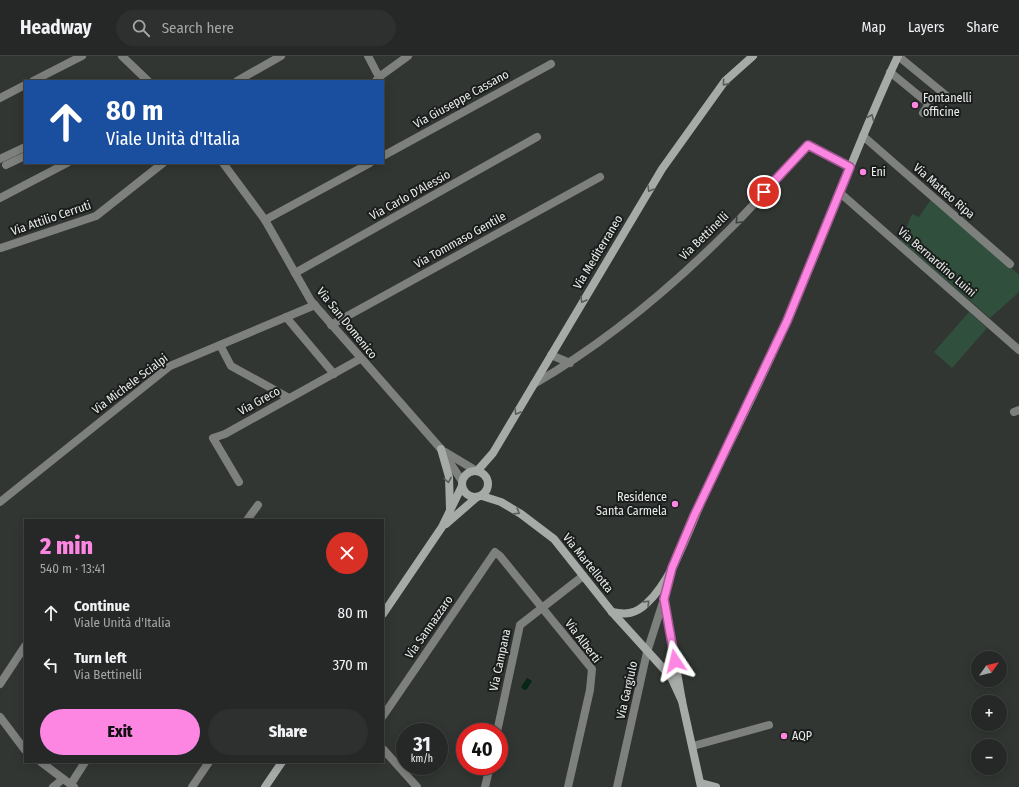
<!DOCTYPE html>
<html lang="en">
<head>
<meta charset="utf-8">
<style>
	:root { --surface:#252826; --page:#2d302e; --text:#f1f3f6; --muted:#a3a6a7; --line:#424443; --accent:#fd86e2 }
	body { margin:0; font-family:"Fira Sans Condensed",sans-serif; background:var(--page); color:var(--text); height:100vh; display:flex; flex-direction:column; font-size:15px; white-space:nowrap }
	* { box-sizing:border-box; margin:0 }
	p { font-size:13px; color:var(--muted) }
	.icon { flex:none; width:22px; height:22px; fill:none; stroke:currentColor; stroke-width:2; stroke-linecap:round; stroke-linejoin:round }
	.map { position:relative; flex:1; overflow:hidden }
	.drawer { position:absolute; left:24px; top:463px; width:360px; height:244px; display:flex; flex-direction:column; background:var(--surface); border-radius:0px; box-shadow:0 2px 10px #0003,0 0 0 1px var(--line) }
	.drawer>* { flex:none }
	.top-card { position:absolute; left:24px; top:24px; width:360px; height:84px; border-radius:0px; box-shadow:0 2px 10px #0003,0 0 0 1px var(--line); background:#1a4fa0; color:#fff; overflow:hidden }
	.needle { width:26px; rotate:56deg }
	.tools { position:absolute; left:971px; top:595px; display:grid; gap:8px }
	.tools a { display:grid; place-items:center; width:36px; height:36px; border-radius:50%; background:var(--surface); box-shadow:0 2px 10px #0003,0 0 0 1px var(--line); font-size:20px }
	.speed { position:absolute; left:396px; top:667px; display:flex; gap:8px; font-size:20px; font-weight:700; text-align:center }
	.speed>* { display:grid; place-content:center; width:52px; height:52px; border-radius:50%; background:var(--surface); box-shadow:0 2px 10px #0003,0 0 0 1px var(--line); line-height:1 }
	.speed small { font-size:10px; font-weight:400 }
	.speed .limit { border:6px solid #d22; background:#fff; color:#111 }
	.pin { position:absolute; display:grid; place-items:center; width:34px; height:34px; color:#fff; margin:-17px; border:2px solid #fff; border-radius:50%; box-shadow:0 1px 4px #0007 }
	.me { position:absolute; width:44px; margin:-22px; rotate:350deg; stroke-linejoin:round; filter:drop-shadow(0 0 3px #0008) }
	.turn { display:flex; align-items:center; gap:14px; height:84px; padding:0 16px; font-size:18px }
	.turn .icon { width:52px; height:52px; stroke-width:2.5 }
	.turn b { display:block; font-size:28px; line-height:34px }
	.round { display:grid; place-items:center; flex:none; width:42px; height:42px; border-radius:21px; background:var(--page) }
	.headline { display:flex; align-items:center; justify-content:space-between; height:68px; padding:0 16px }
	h1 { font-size:24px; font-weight:800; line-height:30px; color:var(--accent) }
	.primary-button { display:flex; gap:8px; margin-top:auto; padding:8px 16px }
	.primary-button a { flex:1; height:46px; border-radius:24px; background:var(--accent); color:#111; font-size:16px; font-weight:800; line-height:46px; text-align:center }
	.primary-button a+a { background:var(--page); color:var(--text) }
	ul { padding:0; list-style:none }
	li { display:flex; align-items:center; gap:12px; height:52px; padding:0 16px }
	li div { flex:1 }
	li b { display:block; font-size:15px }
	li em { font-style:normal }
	header { display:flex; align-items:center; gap:24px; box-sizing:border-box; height:56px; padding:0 20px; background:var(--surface); border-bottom:1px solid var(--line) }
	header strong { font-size:19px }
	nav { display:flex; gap:22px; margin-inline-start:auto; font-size:14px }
	.search { width:280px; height:36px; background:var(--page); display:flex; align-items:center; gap:10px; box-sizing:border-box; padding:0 14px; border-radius:22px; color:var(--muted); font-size:15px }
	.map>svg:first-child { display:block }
	.green { fill:#304f3c }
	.water { fill:#072616 }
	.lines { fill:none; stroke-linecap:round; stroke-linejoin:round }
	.street { stroke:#7e807e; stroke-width:8 }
	.secondary { stroke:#a7aba8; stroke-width:8 }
	.oneway { stroke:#595d5a }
	.oneway2 { stroke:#3d403e }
	.route-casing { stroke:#a45793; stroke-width:10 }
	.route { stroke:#fd86e2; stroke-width:7 }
	.poi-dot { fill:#fd86e2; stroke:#1a1d1b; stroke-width:1.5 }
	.labels { text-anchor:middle; stroke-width:4; stroke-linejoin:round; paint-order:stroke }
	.poi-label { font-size:12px; fill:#e9edeb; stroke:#1a1d1b; text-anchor:start }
	.street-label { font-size:12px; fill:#e9edeb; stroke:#1a1d1b }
</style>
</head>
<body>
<header>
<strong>Headway</strong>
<div class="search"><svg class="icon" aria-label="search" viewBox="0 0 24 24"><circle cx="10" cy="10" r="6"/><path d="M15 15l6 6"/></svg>Search here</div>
<nav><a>Map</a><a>Layers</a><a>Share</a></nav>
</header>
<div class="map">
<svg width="1019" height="731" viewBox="0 0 1019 731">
	<rect width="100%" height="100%" fill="#313632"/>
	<g class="green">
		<polygon points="932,142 1019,219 1019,236 990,262 901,185 912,158 919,161"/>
		<polygon points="969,256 987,272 952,312 934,296"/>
	</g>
	<polygon class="water" points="527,622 532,625 527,633 524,634 521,631"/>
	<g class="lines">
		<g class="street">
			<polyline points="122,0 148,25"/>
			<polyline points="368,0 379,21 376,25"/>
			<polyline points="898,0 948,41"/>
			<polyline points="890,16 929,48 923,57"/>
			<polyline points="379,21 408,0"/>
			<polyline points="33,25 82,0"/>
			<polyline points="237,25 281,0"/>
			<polyline points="0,42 25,29"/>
			<polyline points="863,80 1010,208"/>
			<polyline points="383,100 551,8"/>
			<polyline points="0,103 25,91"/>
			<polyline points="223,107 265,164 311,245 441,393 462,425"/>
			<polyline points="6,109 25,100"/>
			<polyline points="839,136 1019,294"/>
			<polyline points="0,142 67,107"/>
			<polyline points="265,164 370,107"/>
			<polyline points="1,192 96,160 163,107"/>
			<polyline points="295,217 537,81"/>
			<polyline points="286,261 334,318"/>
			<polyline points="331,269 600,121"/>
			<polyline points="220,289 231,310 289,342"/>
			<polyline points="551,299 570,307"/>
			<path d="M 534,328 C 607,286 672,231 731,172 C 758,145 782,116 808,89 L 850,111"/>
			<polyline points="1014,356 1019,354"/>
			<polyline points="445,396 475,414"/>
			<polyline points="239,426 213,382 225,378 360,303"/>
			<polyline points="0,446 170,310 315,249"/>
			<polyline points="247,464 258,449"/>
			<polyline points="0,628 25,590"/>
			<polyline points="383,660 495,496 500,500 592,613 590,634 568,731"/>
			<polyline points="0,661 25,694"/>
			<polyline points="497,676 520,569 583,520"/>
			<polyline points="693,690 769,669"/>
			<polyline points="383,693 417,731"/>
			<polyline points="41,706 74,731"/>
			<polyline points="71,728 85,706"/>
			<polyline points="53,731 63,723"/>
			<polyline points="192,731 209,706"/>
			<polyline points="485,731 490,710"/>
			<polyline points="617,731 647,596 664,543"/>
		</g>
		<g class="secondary">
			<polyline points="441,393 449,421 450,453"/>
			<polyline points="478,414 493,397 662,113 725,25 753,0"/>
			<circle cx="475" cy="428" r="13"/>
			<polyline points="482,440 501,446 521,458 554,483 612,556 671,621 682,645"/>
			<polyline points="446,468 477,441"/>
			<polyline points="669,522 664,543 682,645 701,731"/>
			<path d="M 612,556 C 626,559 636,558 647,547 C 674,523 692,464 708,431 C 735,376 763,321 787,265 C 826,177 857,87 898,0"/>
			<polyline points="383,558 442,471 462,430"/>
			<polyline points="701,727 716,731"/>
			<polyline points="265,731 282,706"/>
		</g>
	</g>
	<defs><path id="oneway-chevron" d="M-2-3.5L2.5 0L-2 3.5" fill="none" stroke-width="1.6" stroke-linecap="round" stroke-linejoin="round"/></defs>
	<g class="oneway">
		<use href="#oneway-chevron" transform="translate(725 27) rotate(131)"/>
		<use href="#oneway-chevron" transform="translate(871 61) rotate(-67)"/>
		<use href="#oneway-chevron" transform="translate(650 133) rotate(121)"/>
		<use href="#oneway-chevron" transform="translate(583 244) rotate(121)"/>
		<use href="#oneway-chevron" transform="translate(517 356) rotate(121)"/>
		<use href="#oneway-chevron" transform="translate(448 424) rotate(80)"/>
		<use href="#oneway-chevron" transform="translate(517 456) rotate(32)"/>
		<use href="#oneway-chevron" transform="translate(647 547) rotate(-44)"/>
	</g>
	<use class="oneway2" href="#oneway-chevron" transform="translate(738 165) rotate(133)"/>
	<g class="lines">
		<defs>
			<polyline id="route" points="675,605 664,543 672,512 694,460 787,265 850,111 808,89 764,136"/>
		</defs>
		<use href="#route" class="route-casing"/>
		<use href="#route" class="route"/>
	</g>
	<g class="poi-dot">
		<circle cx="915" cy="49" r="4"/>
		<circle cx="863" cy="116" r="4"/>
		<circle cx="675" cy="448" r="4"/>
		<circle cx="784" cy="680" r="4"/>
	</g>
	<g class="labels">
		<g class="poi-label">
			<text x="923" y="46">Fontanelli<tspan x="923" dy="14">officine</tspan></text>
			<text x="871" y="120">Eni</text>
			<text x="667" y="445" text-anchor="end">Residence<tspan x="667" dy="14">Santa Carmela</tspan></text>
			<text x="792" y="684">AQP</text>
		</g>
		<g class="street-label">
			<text transform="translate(461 43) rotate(-29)" y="4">Via Giuseppe Cassano</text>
			<text transform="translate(944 135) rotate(41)" y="4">Via Matteo Ripa</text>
			<text transform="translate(410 139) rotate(-29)" y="4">Via Carlo D'Alessio</text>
			<text transform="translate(51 162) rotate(-19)" y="4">Via Attilio Cerruti</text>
			<text transform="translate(704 180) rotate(-44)" y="4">Via Bettinelli</text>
			<text transform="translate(460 184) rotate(-29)" y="4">Via Tommaso Gentile</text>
			<text transform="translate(598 196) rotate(-59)" y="4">Via Mediterraneo</text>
			<text transform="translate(937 206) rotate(41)" y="4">Via Bernardino Luini</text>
			<text transform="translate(347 267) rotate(51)" y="4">Via San Domenico</text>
			<text transform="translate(130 328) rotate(-37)" y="4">Via Michele Scialpi</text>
			<text transform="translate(259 345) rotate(-29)" y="4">Via Greco</text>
			<text transform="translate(588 507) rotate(51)" y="4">Via Martellotta</text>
			<text transform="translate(429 571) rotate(-55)" y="4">Via Sannazzaro</text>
			<text transform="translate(583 585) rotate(53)" y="4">Via Alberti</text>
			<text transform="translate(500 604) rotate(-78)" y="4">Via Campana</text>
			<text transform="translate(627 634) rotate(-77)" y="4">Via Gargiulo</text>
		</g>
	</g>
</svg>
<div class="tools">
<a><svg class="needle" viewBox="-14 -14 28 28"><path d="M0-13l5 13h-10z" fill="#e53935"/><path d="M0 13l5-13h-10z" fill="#a3a6a7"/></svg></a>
<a>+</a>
<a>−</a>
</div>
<div class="speed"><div>31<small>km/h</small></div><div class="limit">40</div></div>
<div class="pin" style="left:764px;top:136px;background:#d93025"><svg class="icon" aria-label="arrive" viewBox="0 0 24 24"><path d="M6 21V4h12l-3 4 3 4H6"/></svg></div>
<svg class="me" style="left:675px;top:605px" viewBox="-20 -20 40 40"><path d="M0-17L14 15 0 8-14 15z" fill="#fd86e2" stroke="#fff" stroke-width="4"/></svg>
<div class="top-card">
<div class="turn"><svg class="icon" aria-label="ahead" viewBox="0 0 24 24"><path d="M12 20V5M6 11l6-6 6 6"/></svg><div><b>80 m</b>Viale Unità d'Italia</div></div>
</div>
<section class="drawer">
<div class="headline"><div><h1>2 min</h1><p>540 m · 13:41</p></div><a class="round" style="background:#d93025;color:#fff"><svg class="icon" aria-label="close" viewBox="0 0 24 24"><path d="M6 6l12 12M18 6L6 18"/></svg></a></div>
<ul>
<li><svg class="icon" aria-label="ahead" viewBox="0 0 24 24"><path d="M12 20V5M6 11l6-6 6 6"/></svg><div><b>Continue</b><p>Viale Unità d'Italia</p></div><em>80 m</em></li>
<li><svg class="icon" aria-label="left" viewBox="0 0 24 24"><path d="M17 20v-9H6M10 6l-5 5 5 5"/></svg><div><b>Turn left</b><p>Via Bettinelli</p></div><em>370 m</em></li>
</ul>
<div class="primary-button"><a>Exit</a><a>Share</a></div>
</section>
</div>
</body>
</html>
